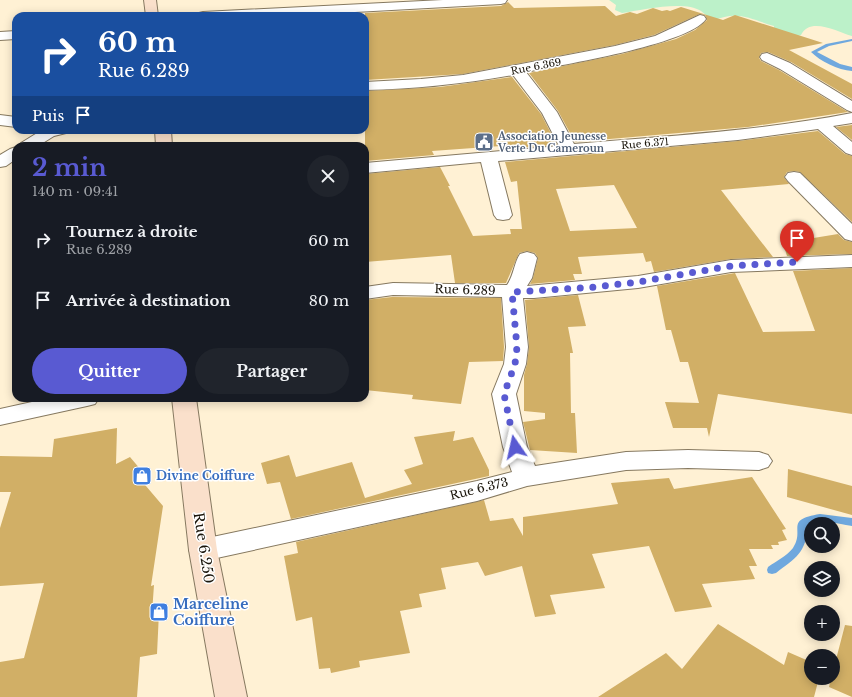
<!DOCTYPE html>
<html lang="fr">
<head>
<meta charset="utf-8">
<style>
	:root { --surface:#171b24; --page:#20242c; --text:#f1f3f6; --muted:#9ea1a6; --accent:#595ad2 }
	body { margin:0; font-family:"Libre Baskerville",serif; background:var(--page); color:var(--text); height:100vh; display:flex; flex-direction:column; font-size:15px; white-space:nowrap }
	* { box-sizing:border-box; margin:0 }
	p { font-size:13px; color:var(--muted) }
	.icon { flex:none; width:22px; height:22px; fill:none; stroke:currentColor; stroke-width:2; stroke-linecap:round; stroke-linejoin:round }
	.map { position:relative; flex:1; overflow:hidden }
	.details { position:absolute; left:12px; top:142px; width:357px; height:260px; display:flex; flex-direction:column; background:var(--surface); border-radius:12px; box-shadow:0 2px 10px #0003 }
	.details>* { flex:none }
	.hud { position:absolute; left:12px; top:12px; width:357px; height:122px; border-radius:12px; box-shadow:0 2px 10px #0003; background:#1a4fa0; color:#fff; overflow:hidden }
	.buttons { position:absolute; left:804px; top:517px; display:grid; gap:8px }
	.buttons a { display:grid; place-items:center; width:36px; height:36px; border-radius:50%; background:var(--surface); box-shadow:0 2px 10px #0003; font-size:20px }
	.pin { position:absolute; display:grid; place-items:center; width:34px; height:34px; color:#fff; margin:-41px -17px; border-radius:50% 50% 50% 0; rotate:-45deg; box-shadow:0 0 4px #0007 }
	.pin .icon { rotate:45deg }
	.me { position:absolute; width:44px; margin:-22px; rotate:349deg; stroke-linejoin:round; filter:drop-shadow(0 0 3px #0008) }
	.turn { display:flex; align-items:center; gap:14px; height:84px; padding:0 20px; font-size:18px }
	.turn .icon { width:52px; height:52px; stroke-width:2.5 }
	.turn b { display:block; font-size:28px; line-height:34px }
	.then { display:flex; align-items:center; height:38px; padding:0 20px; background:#0003; gap:8px; font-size:15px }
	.round { display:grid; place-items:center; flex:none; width:42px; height:42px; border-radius:21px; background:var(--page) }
	.summary { display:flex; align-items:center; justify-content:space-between; height:68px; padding:0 20px }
	h1 { font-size:24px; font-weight:700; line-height:30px; color:var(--accent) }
	.primary-button { display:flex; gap:8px; margin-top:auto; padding:8px 20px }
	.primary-button a { flex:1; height:46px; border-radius:24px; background:var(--accent); color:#fff; font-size:16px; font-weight:700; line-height:46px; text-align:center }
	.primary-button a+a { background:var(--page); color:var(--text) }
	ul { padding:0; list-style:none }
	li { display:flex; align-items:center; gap:12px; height:60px; padding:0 20px }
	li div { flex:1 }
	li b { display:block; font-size:15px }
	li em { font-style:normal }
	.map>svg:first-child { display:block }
	.green { fill:#bcf1c9 }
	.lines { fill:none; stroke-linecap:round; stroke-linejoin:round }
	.stream { fill:#6fa8de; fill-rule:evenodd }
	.building { fill:#d1af66; fill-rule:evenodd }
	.minor-casing { stroke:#867960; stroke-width:2 }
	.tertiary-casing { stroke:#867960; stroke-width:2 }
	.secondary-casing { stroke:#867960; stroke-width:2 }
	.minor { fill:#fff; fill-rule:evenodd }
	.tertiary { fill:#fff; fill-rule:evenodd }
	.secondary { fill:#fae0cb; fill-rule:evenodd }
	.route { stroke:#595ad2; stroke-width:7; stroke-dasharray:0 12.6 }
	.labels { text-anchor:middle; stroke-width:3; stroke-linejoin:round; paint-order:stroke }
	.far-street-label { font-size:10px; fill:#1b160c; stroke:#fff }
	.far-service-label { font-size:10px; font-weight:bold; fill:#4e5e75; stroke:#fff; text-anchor:start }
	.street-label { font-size:12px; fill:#1b160c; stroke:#fff }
	.shop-label { font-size:12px; font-weight:bold; fill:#366cbe; stroke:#fff; text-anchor:start }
	.near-street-label { font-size:14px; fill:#1b160c; stroke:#fff }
	.near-shop-label { font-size:14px; font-weight:bold; fill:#366cbe; stroke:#fff; text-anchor:start }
</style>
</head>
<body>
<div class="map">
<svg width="852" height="697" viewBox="0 0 852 697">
	<rect width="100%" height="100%" fill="#fff1d4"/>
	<path class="green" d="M 609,0 L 852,0 L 852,36 C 838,32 810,16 801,35 L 794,37 L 774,30 L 774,26 C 750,19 737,10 713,21 C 709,18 705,14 701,11 C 684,0 642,10 622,13 L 615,10 L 616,5 Z"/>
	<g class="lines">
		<g class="stream">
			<path d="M 852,39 L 852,41 L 829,46 L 817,52 L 840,64 L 852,67 L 852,71 C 838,70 820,61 811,52 L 826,44 Z"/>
			<path d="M 820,514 L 852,518 L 852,526 C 841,524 815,518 807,526 C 807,553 795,558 776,573 L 772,574 L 768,573 L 767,570 L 768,567 C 776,561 787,556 793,548 C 806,529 783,520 820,514 Z"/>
		</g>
	</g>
	<g class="building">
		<polygon points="508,2 514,8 605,6 616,16 630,12 637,14 653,8 662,11 667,10 670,11 681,7 723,20 735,15 823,43 789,50 852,84 852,99 791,62 768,52 761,53 759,58 761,61 779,70 848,112 748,127 575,142 558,111 529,73 622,54 676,39 695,30 707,20 705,15 700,14 654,35 615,45 463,74 365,80 365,13 501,6"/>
		<polygon points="512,77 541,114 557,145 502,149 501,146 432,151 434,155 365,161 365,91 440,87"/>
		<polygon points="852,125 852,140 836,127"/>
		<path d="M 818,131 L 845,154 L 852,156 L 852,222 L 800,172 L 794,171 L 787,172 L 784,177 L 789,184 L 721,190 L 773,257 L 731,259 L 654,272 L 651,261 L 646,262 L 643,253 L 578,257 L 582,274 L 573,274 L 575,280 L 530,284 L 533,278 L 538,258 L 535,253 L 527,251 L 519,253 L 506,283 L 455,283 L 451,255 L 365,262 L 365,174 L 440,167 L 450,186 L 448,186 L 473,236 L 511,234 L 510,229 L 522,229 L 517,181 L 511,182 L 505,162 L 738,141 ZM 614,185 L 637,228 L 570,231 L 556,189 Z"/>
		<polygon points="838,234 844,240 852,242 852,254 787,256 783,243"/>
		<polygon points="852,268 852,414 718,394 709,437 707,428 673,428 665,402 699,403 688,362 680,362 671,330 666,330 657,286 735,273 763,332 815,331 793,271"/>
		<polygon points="578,295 586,326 568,327 573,353 570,353 571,413 575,413 577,453 530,450 523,422 545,419 545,413 524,411 524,375 527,364 529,347 525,300"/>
		<polygon points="392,297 501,298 504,347 503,361 469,362 461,404 412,399 413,395 365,390 365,300"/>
		<polygon points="117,428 116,464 130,457 146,476 140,479 163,506 151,586 154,585 152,613 159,612 157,654 140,657 137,697 0,697 0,662 24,658 44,583 0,586 0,528 11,492 0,492 0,456 52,457 54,439"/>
		<polygon points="455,431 453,441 473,437 489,470 489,476 291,519 280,482 267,484 261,463 289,455 296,477 352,462 365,498 412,484 404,470 423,464 414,437"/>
		<polygon points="788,469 852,486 852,515 787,497"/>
		<polygon points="752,477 786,529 782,530 787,540 778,542 779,545 771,545 773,549 749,549 757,566 749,566 755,579 702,584 712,607 675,612 649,546 592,554 605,588 550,595 556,614 535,617 522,566 485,576 478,562 441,568 446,589 419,594 422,607 400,611 410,653 359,661 360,667 331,673 330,668 319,669 312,617 296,621 284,556 298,553 296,542 484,500 490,521 513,518 523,536 523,517 618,504 611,483 669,478 674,489"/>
		<polygon points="718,624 784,665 788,652 811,662 811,678 819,678 814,697 598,697 666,653 682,669"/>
		<polygon points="845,625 852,626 852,697 829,687 831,678 833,678 833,671"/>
	</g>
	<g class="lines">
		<defs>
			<g id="minor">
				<polygon points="443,0 507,0 505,3 501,4 282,16 197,16 199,13 203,12"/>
				<path d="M 700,15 L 704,16 L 706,19 C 688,45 560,65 526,72 L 557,112 L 574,144 C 667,136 760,131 852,113 L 852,123 L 833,126 L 852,142 L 852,155 L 846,153 L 818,129 L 738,140 L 498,161 L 512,215 L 509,219 L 503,220 L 497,219 L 494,215 L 481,162 L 365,173 L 365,163 L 559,146 L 542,113 L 513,75 C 464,84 415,89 365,90 L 365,82 L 421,79 L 463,75 L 615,46 L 655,36 Z"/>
				<polygon points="16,31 16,39 0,40 0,32"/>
				<polygon points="767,53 790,63 852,101 852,112 847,110 780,69 762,60 760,57 762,54"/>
				<polygon points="0,115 16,117 16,127 0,125"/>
				<polygon points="794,172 800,173 852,224 852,241 845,239 788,181 785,177 788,173"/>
				<path d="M 527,252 L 534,254 L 537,258 L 532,278 L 527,286 L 638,276 L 731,260 L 852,255 L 852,267 L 731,272 L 638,288 L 534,298 L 523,298 L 528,347 L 526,364 L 516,394 L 527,447 L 535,466 L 626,452 L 688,450 L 759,452 L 768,455 L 772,461 L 768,467 L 759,470 L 688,468 L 626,470 L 527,486 L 477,501 L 203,561 L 193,558 L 189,550 L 193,542 L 203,539 L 477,481 L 512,472 L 503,447 L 492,394 L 504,364 L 506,347 L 502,297 L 393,295 L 365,299 L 365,287 L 393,283 L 507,285 C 514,275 514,263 520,254 Z"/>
				<polygon points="50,398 99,398 95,404 87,406 0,425 0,409"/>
			</g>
			<g id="tertiary">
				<polygon points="42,130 68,130 66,133 54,136 38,146 19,146 21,143"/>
				<polygon points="16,147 16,159 6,166 0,167 0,155 10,149"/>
			</g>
			<g id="secondary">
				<polygon points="144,0 156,0 158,16 146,16"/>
				<polygon points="155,130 171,130 172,146 156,146"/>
				<polygon points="172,398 196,398 217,550 247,697 215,697 189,550"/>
			</g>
		</defs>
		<use href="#minor" class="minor-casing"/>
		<use href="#tertiary" class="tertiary-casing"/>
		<use href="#secondary" class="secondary-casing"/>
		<use href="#minor" class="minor"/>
		<use href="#tertiary" class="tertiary"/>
		<use href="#secondary" class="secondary"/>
	</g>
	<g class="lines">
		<polyline class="route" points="515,447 504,394 515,364 517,347 512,292 595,287 638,282 731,266 797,262"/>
	</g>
	<defs>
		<symbol id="civic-square" viewBox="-11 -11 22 22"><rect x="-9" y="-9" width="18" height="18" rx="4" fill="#5c6f8a" stroke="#fff"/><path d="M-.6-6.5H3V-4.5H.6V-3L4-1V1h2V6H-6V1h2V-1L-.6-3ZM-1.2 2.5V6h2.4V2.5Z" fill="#fff"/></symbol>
		<symbol id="shop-square" viewBox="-11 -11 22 22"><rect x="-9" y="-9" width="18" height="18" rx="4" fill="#3f7fe0" stroke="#fff"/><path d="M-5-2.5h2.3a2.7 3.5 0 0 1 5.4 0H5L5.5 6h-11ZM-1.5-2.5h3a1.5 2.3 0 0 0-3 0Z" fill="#fff"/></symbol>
	</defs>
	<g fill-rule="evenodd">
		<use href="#civic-square" x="473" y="131" width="22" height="22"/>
		<use href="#shop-square" x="131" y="465" width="22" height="22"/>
		<use href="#shop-square" x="148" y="601" width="22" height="22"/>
	</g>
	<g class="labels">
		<g class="far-street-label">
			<text transform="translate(536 66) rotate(-11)" y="4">Rue 6.369</text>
			<text transform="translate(645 143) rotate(-5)" y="4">Rue 6.371</text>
		</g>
		<g class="far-service-label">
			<text x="498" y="140">Association Jeunesse<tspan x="498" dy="12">Verte Du Cameroun</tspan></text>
		</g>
		<g class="street-label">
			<text transform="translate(465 290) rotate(2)" y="4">Rue 6.289</text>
			<text transform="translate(479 489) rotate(-14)" y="4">Rue 6.373</text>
		</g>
		<g class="shop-label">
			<text x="156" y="480">Divine Coiffure</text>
		</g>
		<g class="near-street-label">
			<text transform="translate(204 548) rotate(81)" y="5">Rue 6.250</text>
		</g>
		<g class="near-shop-label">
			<text x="173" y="609">Marceline<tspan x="173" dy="16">Coiffure</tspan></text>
		</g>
	</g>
</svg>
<div class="buttons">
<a><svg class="icon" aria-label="search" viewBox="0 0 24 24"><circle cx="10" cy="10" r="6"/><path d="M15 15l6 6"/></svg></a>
<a><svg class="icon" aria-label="layers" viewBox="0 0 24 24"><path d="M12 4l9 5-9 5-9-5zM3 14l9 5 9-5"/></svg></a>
<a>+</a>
<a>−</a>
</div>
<div class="pin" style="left:797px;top:262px;background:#d93025"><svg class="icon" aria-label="arrive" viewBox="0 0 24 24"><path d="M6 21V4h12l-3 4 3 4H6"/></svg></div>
<svg class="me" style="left:515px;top:447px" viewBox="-20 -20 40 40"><path d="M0-17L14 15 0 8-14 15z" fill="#595ad2" stroke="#fff" stroke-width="4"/></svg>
<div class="hud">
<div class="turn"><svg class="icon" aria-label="right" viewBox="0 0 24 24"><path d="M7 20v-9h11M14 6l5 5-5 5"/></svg><div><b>60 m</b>Rue 6.289</div></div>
<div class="then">Puis<svg class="icon" aria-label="arrive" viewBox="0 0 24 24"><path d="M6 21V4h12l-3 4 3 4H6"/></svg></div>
</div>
<section class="details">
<div class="summary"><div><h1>2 min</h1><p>140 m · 09:41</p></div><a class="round"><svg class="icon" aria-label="close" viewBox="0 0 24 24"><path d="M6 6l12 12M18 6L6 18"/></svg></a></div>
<ul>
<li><svg class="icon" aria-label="right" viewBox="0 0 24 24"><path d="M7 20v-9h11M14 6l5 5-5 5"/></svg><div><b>Tournez à droite</b><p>Rue 6.289</p></div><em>60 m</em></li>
<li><svg class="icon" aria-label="arrive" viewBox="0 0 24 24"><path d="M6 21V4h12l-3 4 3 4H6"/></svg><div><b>Arrivée à destination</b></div><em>80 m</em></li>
</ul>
<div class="primary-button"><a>Quitter</a><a>Partager</a></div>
</section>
</div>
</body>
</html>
